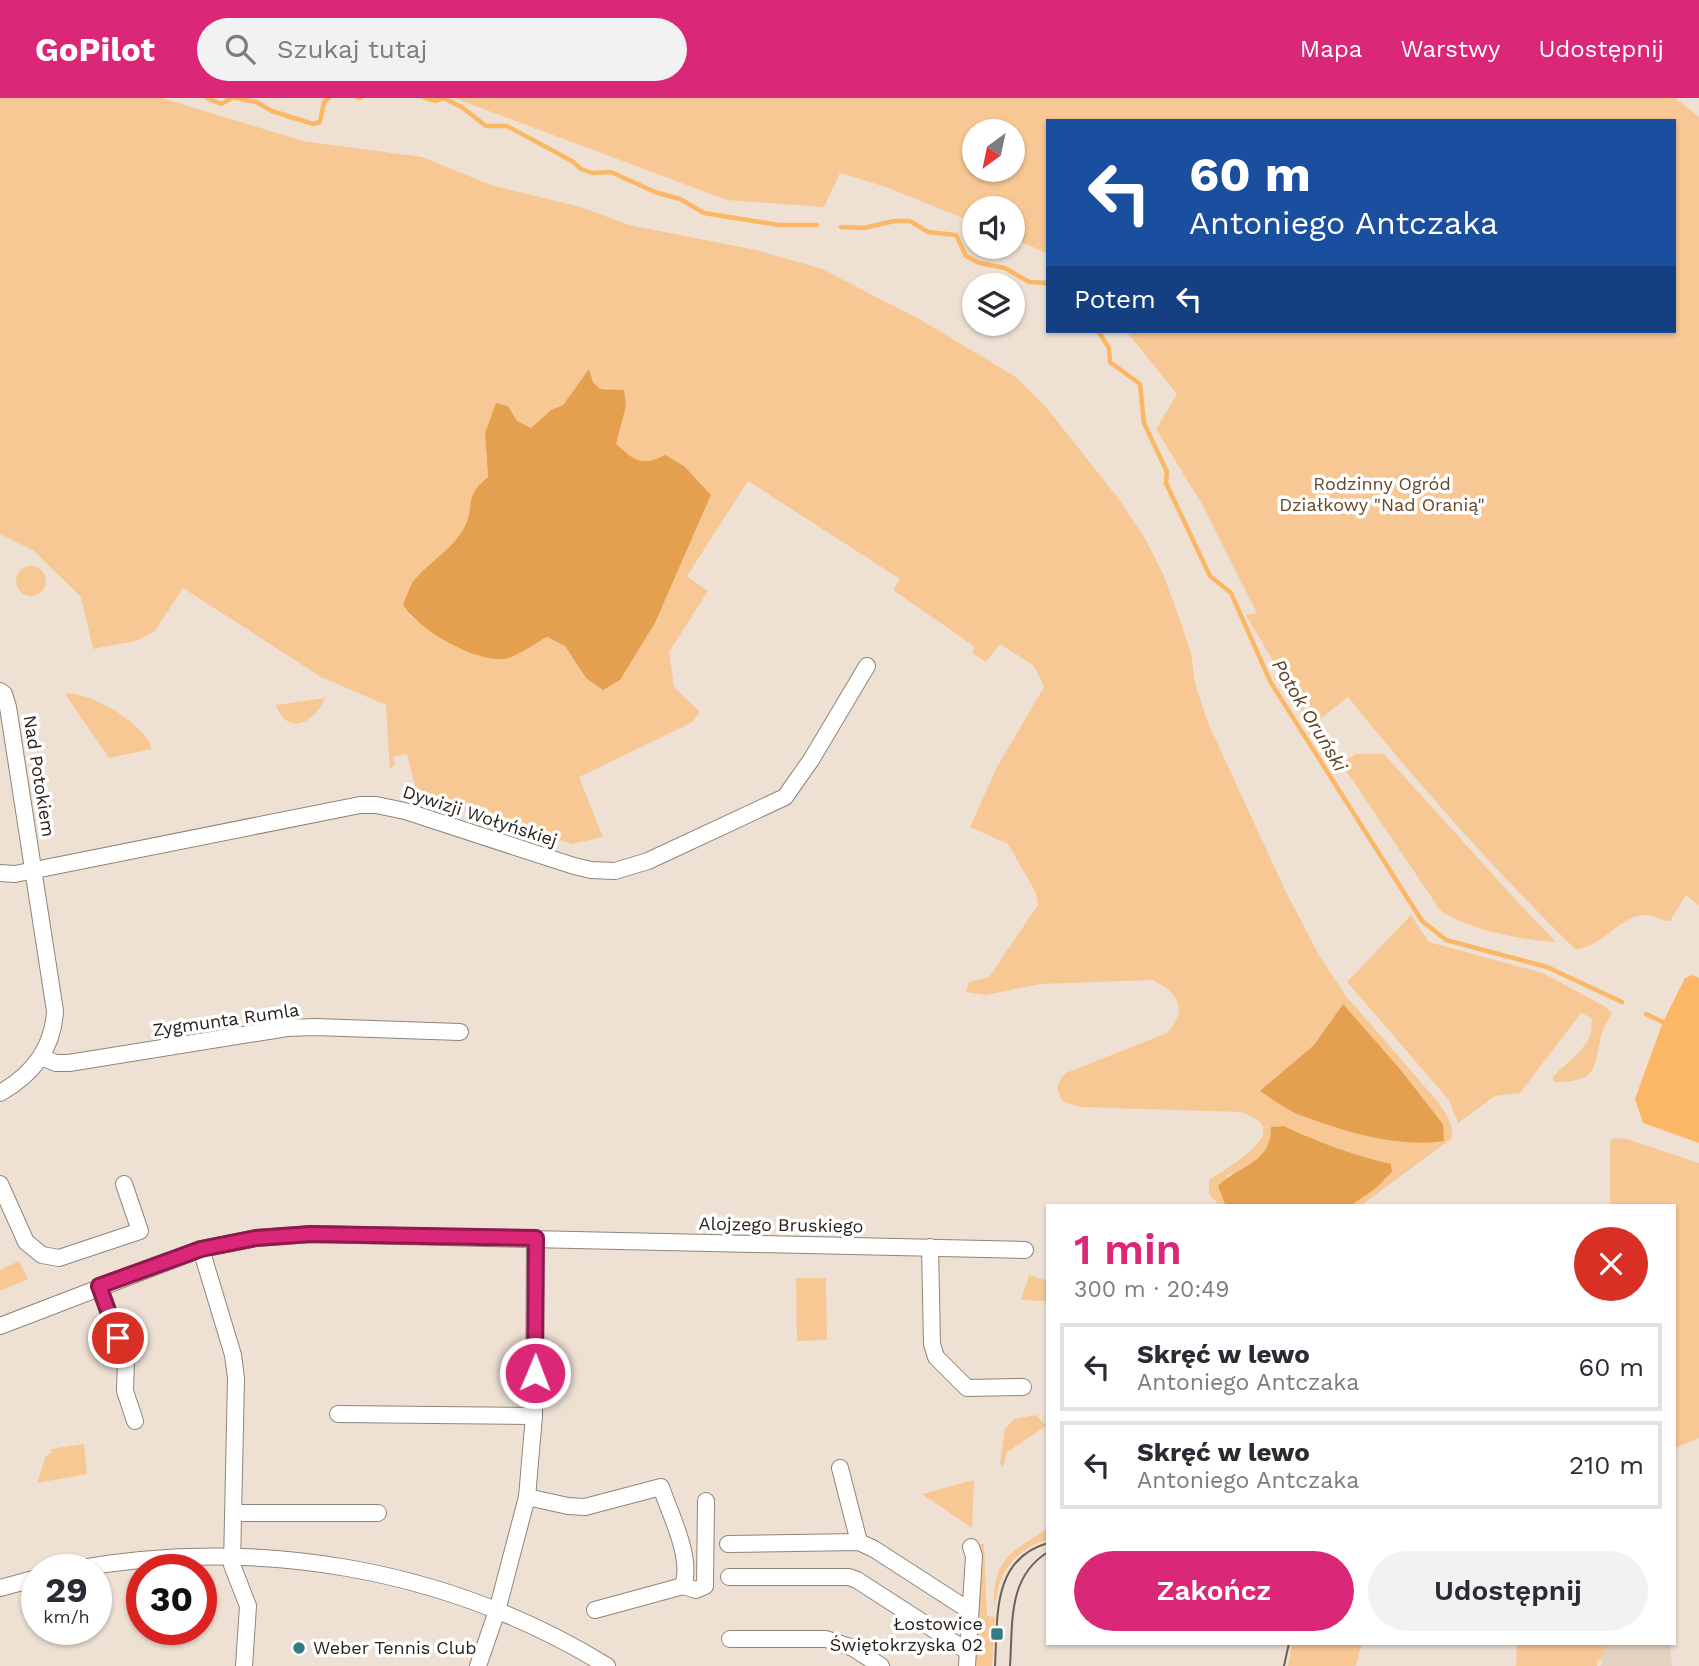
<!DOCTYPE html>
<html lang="pl">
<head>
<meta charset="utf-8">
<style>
	:root { --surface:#fff; --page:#f2f2f3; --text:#2b2b33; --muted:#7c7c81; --line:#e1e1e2; --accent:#db2777 }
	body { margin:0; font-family:"Work Sans",sans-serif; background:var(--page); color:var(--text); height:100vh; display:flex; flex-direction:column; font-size:26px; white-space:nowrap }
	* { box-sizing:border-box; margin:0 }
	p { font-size:23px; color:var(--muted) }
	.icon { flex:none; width:38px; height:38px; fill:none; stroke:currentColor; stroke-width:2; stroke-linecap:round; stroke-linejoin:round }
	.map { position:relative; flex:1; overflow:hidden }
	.sheet { position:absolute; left:1046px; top:1106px; width:630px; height:441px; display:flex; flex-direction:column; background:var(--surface); border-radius:0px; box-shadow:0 2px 5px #0004 }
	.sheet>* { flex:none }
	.hud { position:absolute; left:1046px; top:21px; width:630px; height:214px; border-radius:0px; box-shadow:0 2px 5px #0004; background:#1a4fa0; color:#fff; overflow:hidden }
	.needle { width:46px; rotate:213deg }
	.buttons { position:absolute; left:962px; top:21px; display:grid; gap:14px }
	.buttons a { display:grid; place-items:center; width:63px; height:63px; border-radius:50%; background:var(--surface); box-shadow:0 2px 5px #0004; font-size:35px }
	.speed { position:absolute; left:21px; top:1456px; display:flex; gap:14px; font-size:35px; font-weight:700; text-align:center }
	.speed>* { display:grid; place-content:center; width:91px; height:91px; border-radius:50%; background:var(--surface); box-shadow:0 2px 5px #0004; line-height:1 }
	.speed small { font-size:18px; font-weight:400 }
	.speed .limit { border:10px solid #d22; background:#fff; color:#111 }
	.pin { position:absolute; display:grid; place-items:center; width:60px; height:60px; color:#fff; margin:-30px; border:4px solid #fff; border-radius:50%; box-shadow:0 2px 7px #0007 }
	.me { position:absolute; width:77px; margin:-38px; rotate:1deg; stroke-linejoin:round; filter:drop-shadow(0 0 5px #0008) }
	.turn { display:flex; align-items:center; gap:24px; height:147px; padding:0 28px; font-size:32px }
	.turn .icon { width:91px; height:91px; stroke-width:2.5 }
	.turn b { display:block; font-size:49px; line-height:60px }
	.then { display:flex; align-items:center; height:66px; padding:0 28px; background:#0003; gap:14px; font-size:26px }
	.round { display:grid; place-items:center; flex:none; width:74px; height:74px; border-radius:37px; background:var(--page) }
	.head { display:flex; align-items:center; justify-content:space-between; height:119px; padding:0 28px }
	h1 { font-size:42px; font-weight:600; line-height:52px; color:var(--accent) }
	.action { display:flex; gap:14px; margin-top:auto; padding:14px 28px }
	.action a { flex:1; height:80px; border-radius:42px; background:var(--accent); color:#fff; font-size:28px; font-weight:600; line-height:80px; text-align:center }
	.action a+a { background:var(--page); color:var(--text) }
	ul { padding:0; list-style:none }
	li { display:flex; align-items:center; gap:21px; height:88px; margin:0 14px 10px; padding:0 14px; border:4px solid var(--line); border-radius:0px }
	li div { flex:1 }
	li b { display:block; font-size:26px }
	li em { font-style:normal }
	header { display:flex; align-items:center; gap:42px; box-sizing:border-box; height:98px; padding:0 35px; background:var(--accent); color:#fff }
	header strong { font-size:33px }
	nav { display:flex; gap:38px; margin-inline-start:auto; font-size:24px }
	.search { width:490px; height:63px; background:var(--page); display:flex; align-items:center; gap:18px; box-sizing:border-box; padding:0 24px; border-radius:38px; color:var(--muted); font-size:26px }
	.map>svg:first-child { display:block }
	.built { fill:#e5d3c1 }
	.green { fill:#f8c894; fill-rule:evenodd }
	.forest { fill:#e4a04e }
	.water { fill:#fcb766 }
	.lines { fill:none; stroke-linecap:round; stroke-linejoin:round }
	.stream { stroke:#fcb766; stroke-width:4.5 }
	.minor-casing { stroke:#918579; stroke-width:18 }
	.minor { stroke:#fff; stroke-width:16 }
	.tram { stroke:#6a625a; stroke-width:2 }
	.route-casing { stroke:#8e194d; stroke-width:18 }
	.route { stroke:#db2777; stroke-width:12 }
	.poi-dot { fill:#347c84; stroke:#fff; stroke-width:2.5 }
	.labels { text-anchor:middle; stroke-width:7; stroke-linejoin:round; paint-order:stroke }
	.park-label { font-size:18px; fill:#644725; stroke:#fff }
	.street-label { font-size:18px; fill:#26211c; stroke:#fff }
	.poi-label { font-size:18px; fill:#26211c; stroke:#fff; text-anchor:end }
	.water-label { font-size:19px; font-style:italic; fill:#5d401e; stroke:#fff }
</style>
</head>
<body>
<header>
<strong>GoPilot</strong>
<div class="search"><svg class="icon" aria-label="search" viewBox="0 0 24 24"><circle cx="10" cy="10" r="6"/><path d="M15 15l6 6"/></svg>Szukaj tutaj</div>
<nav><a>Mapa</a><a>Warstwy</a><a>Udostępnij</a></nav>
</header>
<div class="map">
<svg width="1699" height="1568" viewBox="0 0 1699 1568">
	<rect width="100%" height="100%" fill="#eee1d4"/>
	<polygon class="built" points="1606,1545 1670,1545 1672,1568 1601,1568 1601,1560 1607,1549"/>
	<g class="green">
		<path d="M 0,0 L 162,0 L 303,43 L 422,59 L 491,87 L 581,109 L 629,127 L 756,152 L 822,171 L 921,222 L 1016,279 L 1046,309 L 1118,400 L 1146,442 L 1164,478 L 1182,528 L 1191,555 L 1195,585 L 1208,625 L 1286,794 L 1320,859 L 1346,898 L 1439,1005 C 1446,1016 1455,1028 1451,1041 L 1360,1108 L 1350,1108 L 1375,1091 L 1392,1074 L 1391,1066 L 1355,1057 L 1311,1041 L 1284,1028 L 1271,1029 C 1270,1059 1252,1066 1227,1078 L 1226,1108 L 1220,1108 L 1209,1096 L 1209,1082 C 1230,1068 1299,1031 1240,1014 L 1080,1009 L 1064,1004 C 1055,993 1056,984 1066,975 L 1167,935 C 1189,912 1178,894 1152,882 L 1041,886 L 985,897 L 966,894 L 969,884 L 989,879 L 1038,807 L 1036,795 L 1008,746 L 970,729 L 997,669 L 1044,589 L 1034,568 L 1000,546 L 986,564 L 972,555 L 975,549 L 893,492 L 900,481 L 748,383 L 687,478 L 708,493 L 669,554 L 674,589 L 700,614 L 691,625 L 579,679 L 603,739 L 572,746 L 417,695 L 407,656 L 393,659 L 395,666 L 390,672 L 386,607 L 321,579 L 183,490 L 154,534 L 135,543 L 93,551 L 81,499 L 34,453 L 0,436 ZM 589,271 L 593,284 L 600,292 L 609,290 L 626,308 L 615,346 L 635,363 L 651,364 L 711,397 L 655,525 L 620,582 L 586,580 L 565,548 L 547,539 L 506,561 L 459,550 L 409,518 L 414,482 C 432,467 453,450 465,429 C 475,409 463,399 488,379 L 485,335 L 508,308 L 517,323 L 531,330 L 551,312 L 563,307 ZM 1342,907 L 1400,971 L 1443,1026 L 1261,993 L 1314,947 Z"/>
		<path d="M 454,0 L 1675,0 L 1699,19 L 1699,807 L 1686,797 L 1670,823 C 1661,823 1653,816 1643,817 C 1617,820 1602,850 1575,851 C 1494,772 1419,687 1348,599 L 1311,628 L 1246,517 L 1257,515 L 1203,408 L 1156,331 L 1177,296 L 1126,233 L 1675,233 L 1675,23 L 1048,23 L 1048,156 L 1013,140 L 1013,110 L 975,110 L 975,125 L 886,89 L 840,75 L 824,109 L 727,102 ZM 975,33 L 1013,33 L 1013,72 L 975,72 Z"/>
		<circle cx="31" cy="483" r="15"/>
		<path d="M 65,596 C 90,593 145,626 152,651 L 109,660 Z"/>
		<path d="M 325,600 C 315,625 287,639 276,607 Z"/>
		<path d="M 1355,656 L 1384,656 L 1514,800 L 1556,844 C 1522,842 1468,832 1440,812 L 1347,674 L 1343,665 Z"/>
		<path d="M 1411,817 L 1429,844 L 1543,875 L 1606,909 L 1612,915 C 1609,921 1604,928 1602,935 C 1593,968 1601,984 1555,984 L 1552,980 C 1568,962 1597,947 1591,920 L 1581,915 L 1520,995 L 1495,998 L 1458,1025 L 1449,1002 L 1347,884 Z"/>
		<polygon points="1614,1040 1627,1041 1699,1065 1699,1340 1675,1350 1675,1108 1610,1108 1610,1043"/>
		<polygon points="19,1163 28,1181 0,1193 0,1172"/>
		<polygon points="1029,1177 1048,1183 1048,1203 1021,1202"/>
		<polygon points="796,1180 826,1180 827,1242 797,1243"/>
		<polygon points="1036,1317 1046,1328 1007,1354 1003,1369 1000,1365 1005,1330 1015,1321"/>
		<polygon points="84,1346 87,1376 37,1385 46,1358 52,1354 51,1351"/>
		<polygon points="974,1382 972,1430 922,1396"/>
		<path d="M 1048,1430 L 1048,1442 C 1028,1446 1009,1462 1001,1482 C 997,1490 997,1502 994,1508 C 993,1461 1010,1455 1048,1430 Z"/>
		<polygon points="979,1446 984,1446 987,1518 995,1519 992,1568 976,1568"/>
		<polygon points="1292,1545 1362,1545 1356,1568 1288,1568"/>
		<polygon points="1517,1545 1606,1545 1607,1549 1601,1560 1597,1563 1597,1568 1516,1568"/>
	</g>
	<g class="forest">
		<path d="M 589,271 L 593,284 L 600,291 L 624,292 L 626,308 L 616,346 C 635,363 641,369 665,357 L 684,368 L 711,397 L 655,525 L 620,582 L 603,592 L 586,580 L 565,548 L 547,539 C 537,544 515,560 504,561 C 475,564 416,531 403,506 C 407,498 410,487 415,481 C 431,463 454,450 465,428 C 475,408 463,399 488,379 L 485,335 L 496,305 L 508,308 L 517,323 L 531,330 L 551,312 L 563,307 Z"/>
		<path d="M 1343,906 L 1400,971 L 1443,1026 L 1444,1043 C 1399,1050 1345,1034 1303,1018 C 1288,1013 1274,1002 1260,993 L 1314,947 Z"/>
		<path d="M 1284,1028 C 1319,1045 1353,1057 1391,1066 L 1392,1074 L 1375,1091 L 1350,1108 L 1226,1108 L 1218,1088 C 1239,1066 1271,1067 1271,1029 Z"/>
	</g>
	<polygon class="water" points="1693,877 1699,880 1699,1045 1643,1025 1635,1001 1663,924 1685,880"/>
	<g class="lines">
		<g class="stream">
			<polyline points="207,0 221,6 232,0"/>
			<polyline points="236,0 256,4 272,13 313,26 320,24 324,4 329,0"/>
			<polyline points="358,0 360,0"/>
			<polyline points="425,0 436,3 444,0 463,10 486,28 507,28 572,63 581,71 592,75 611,74 655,94 680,101 704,115 779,127 817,127"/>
			<polyline points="841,129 864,130 894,123 910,123 928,134 956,137 966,158 979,165 1005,170 1029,184 1048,185"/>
			<polyline points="1098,233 1109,250 1110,264 1140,286 1144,325 1167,374 1166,385 1210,478 1231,495 1271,585 1422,823 1446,842 1547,869 1622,904"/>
			<polyline points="1646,916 1663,924"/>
		</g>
		<defs>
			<g id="minor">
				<path d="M 0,593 L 4,596 L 8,609 L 55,913 C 53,951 32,977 0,995"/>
				<polyline points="0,775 15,776 360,707 376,707 405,713 574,768 591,772 615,773 648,763 785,699 811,662 867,568"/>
				<polyline points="41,959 56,965 69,965 287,930 315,929 460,934"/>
				<polyline points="0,1086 26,1144 42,1157 59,1160 140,1133 124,1086"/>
				<polyline points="930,1149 932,1246 936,1259 967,1290 1023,1289"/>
				<polyline points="201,1151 233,1257 236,1280 232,1467 248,1508 244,1568"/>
				<polyline points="99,1188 126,1262 125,1293 135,1323"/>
				<polyline points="0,1228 201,1151 256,1140 311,1136 1025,1152"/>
				<polyline points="338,1316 534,1318"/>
				<polyline points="840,1370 859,1444"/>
				<path d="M 527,1399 L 568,1408 L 585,1409 L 661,1389 C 670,1416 693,1460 683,1488"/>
				<polyline points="233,1415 378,1415"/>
				<polyline points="728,1446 859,1444 874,1451 970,1513"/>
				<path d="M 68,1472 C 254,1438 444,1468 607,1568"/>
				<polyline points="729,1479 849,1479 857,1482 967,1553"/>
				<polyline points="0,1490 37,1480"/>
				<polyline points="595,1512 683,1488 696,1492 705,1488 706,1403"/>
				<polyline points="730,1541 826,1541 853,1550 881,1568"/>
				<polyline points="478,1568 497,1513 527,1399 534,1318 535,1140"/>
				<polyline points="967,1568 974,1458 971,1449"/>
			</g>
		</defs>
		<use href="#minor" class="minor-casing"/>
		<use href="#minor" class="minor"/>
		<g class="tram">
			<path d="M 995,1568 C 998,1520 991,1461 1048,1445"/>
			<path d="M 1010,1568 C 1013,1526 1007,1479 1048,1454"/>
			<polyline points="1284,1568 1289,1545"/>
		</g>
	</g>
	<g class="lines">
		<defs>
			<polyline id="route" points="118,1240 99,1188 201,1151 256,1140 311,1136 536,1140 535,1275"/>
		</defs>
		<use href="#route" class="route-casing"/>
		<use href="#route" class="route"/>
	</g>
	<g class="poi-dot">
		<rect x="990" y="1529" width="14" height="14" rx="3.5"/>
		<circle cx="299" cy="1550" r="7"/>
	</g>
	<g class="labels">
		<g class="park-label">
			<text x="1382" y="392">Rodzinny Ogród<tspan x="1382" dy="21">Działkowy "Nad Oranią"</tspan></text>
		</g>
		<g class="street-label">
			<text transform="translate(39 678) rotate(81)" y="6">Nad Potokiem</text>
			<text transform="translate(480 718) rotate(18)" y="6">Dywizji Wołyńskiej</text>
			<text transform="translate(226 922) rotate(-8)" y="6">Zygmunta Rumla</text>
			<text transform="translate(781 1127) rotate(1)" y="6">Alojzego Bruskiego</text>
		</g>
		<g class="poi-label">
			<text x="983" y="1532">Łostowice<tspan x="983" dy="21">Świętokrzyska 02</tspan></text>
			<text x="313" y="1556" text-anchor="start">Weber Tennis Club</text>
		</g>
		<g class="water-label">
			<text transform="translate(1310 617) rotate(59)" y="7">Potok Oruński</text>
		</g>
	</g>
</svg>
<div class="buttons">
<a><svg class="needle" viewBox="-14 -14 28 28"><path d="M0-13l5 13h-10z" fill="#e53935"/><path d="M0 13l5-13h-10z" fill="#7c7c81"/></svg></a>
<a><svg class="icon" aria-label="sound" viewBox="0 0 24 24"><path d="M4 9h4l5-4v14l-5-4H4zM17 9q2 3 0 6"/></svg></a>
<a><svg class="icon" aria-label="layers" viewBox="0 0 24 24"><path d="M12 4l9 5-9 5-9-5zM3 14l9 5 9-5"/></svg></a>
</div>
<div class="speed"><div>29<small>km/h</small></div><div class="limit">30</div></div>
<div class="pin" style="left:118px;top:1240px;background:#d93025"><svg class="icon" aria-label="arrive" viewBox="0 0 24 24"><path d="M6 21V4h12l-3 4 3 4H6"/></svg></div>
<svg class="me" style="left:535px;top:1275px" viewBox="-20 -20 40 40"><circle r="17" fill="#db2777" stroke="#fff" stroke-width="3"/><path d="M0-11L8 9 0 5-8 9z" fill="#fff"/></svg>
<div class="hud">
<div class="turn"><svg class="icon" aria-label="left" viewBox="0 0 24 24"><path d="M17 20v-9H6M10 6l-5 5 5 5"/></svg><div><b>60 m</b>Antoniego Antczaka</div></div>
<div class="then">Potem<svg class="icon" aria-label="left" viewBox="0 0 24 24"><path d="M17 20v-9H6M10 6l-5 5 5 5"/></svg></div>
</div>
<section class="sheet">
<div class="head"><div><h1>1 min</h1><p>300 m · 20:49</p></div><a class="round" style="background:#d93025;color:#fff"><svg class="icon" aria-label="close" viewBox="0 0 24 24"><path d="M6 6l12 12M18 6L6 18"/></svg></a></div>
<ul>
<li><svg class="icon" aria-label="left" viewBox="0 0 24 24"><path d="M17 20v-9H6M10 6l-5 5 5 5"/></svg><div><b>Skręć w lewo</b><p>Antoniego Antczaka</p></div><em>60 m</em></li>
<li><svg class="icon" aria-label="left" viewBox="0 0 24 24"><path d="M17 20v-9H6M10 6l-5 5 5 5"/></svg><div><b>Skręć w lewo</b><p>Antoniego Antczaka</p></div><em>210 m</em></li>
</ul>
<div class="action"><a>Zakończ</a><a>Udostępnij</a></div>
</section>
</div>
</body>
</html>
